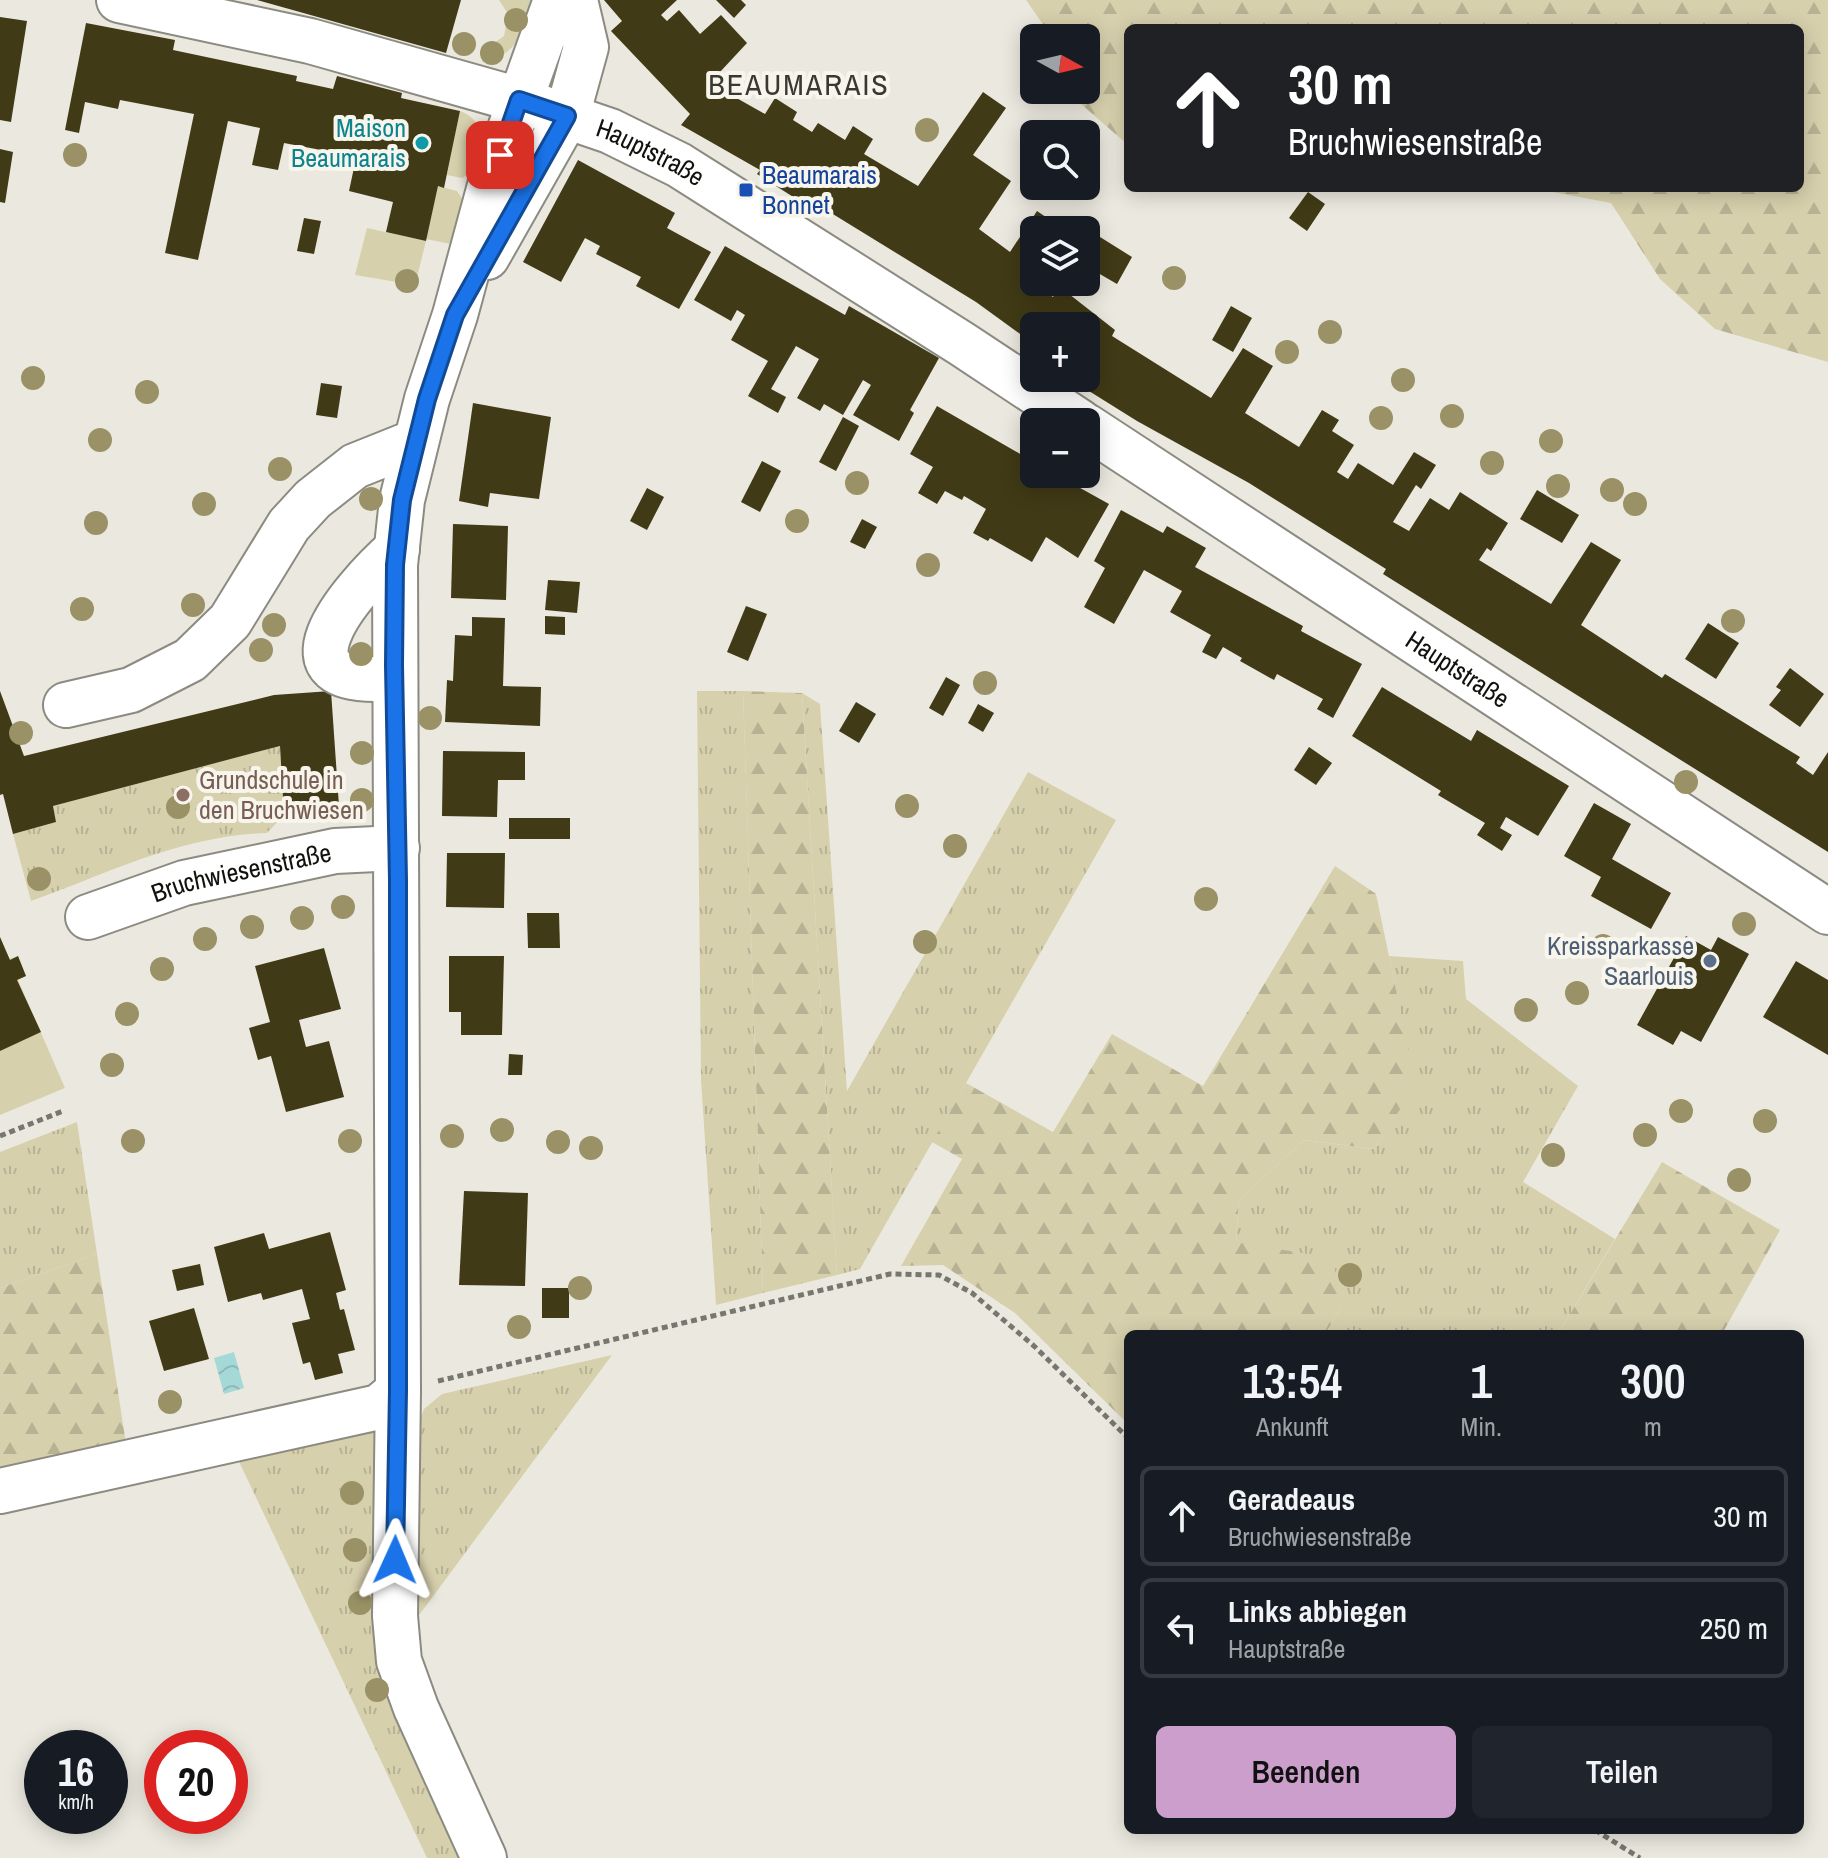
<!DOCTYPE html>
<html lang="de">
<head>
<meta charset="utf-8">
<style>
	:root { --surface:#171b24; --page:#20242c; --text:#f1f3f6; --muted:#9ea1a6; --line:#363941; --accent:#cc9ecc }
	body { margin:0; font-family:"Archivo Narrow",sans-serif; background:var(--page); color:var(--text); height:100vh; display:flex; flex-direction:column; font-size:30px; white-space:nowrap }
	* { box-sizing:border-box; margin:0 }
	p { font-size:26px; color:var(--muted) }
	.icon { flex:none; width:44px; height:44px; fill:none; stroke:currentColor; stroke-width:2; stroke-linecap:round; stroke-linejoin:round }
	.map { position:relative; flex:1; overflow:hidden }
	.side { position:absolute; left:1124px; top:1330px; width:680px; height:504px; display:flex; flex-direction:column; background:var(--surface); border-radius:12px; box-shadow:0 4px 20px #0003 }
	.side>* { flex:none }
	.hud { position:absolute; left:1124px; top:24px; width:680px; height:168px; border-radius:12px; box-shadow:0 4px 20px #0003; background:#202124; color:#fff; overflow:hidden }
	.needle { width:52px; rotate:98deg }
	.buttons { position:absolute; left:1020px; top:24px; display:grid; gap:16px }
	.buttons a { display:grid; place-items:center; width:80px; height:80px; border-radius:12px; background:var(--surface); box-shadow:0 4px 20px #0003; font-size:40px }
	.speed { position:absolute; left:24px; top:1730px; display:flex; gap:16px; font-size:40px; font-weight:700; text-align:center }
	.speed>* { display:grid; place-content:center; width:104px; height:104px; border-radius:50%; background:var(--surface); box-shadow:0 4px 20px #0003; line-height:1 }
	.speed small { font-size:20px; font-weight:400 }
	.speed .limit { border:12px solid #d22; background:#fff; color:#111 }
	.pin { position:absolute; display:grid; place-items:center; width:68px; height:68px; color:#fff; margin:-34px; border-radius:16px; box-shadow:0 4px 12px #0006 }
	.me { position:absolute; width:88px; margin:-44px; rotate:1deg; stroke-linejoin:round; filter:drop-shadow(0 0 6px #0008) }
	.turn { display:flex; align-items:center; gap:28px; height:168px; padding:0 32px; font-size:36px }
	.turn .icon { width:104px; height:104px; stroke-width:2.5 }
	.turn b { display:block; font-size:56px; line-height:68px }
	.eta { display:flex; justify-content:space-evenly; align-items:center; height:136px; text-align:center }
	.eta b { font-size:48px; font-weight:600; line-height:56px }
	.cta { display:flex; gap:16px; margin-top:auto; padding:16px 32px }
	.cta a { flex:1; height:92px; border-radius:12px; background:var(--accent); color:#111; font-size:32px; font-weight:600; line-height:92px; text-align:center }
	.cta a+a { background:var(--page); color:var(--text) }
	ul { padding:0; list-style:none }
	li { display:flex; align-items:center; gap:24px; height:100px; margin:0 16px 12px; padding:0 16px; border:4px solid var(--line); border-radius:12px }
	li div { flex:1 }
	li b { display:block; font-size:30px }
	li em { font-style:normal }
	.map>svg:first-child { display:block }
	.grass { fill:url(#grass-tufts) }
	.forest { fill:url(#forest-firs) }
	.green { fill:#d7d0ad }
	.water { fill:url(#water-waves) }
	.building { fill:#413a16 }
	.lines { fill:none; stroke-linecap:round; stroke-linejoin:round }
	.minor-casing { stroke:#8c8b81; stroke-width:48 }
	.path { stroke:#77766f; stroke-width:5; stroke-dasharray:6 4; stroke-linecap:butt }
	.minor { stroke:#fff; stroke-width:44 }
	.tree { fill:#9a9266 }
	.route-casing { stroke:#114b97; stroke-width:20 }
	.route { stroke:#1a73e8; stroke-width:14 }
	.culture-dot { fill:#0f9aa8; stroke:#f8f6ec; stroke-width:3 }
	.transit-dot { fill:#1a4fb4; stroke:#f8f6ec; stroke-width:3 }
	.education-dot { fill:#8d6e63; stroke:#f8f6ec; stroke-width:3 }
	.service-dot { fill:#5c6f8a; stroke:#f8f6ec; stroke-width:3 }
	.labels { text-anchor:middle; stroke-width:8; stroke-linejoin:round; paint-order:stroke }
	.culture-label { font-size:26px; fill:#0d838f; stroke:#f8f6ec; text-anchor:end }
	.street-label { font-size:26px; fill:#12110d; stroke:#f8f6ec }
	.transit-label { font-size:26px; fill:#164399; stroke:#f8f6ec; text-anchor:start }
	.education-label { font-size:26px; fill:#785e54; stroke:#f8f6ec; text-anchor:start }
	.service-label { font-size:26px; fill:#4e5e75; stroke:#f8f6ec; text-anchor:end }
	.quarter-label { font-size:30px; letter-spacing:2px; fill:#3a3830; stroke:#f8f6ec }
</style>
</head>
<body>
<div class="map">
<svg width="1828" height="1858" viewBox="0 0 1828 1858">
	<defs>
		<pattern id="grass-tufts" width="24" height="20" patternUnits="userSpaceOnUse" patternTransform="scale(2)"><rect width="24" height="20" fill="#d7d0ad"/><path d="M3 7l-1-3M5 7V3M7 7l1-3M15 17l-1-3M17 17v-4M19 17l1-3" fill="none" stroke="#b8b294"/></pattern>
		<pattern id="forest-firs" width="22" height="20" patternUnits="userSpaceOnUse" patternTransform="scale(2)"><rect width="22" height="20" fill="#d7d0ad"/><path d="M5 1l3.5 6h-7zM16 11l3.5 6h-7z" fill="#b8b294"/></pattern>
		<pattern id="water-waves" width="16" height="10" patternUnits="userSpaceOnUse" patternTransform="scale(2)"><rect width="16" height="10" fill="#a5d9d8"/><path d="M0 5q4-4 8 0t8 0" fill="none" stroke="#8db9b8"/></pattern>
	</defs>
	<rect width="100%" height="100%" fill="#ebe9df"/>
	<g class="grass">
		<polygon points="697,691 743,691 763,1293 716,1305 701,1080"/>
		<polygon points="802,693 820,704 847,1091 1028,772 1116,820 860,1269 837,1275"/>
		<path d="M 280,746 L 284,815 L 267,833 C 180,836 112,872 31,901 L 13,834 L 56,822 L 53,806 Z"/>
		<polygon points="1389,956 1463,961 1466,999 1578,1086 1523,1182 1615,1239 1558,1334 1325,1334 1343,1305 1236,1242 1239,1200 1304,1140 1374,1149 1415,1085"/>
		<polygon points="77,1122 97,1254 0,1288 0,1152"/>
		<polygon points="612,1355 414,1622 417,1428 424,1409 442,1394"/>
		<polygon points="378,1429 385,1636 471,1858 427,1858 234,1451"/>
	</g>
	<g class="forest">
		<polygon points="1026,0 1828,0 1828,362 1715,329 1660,279 1611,203 1531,188 1800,188 1800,28 1128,28 1128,145 1065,90 1086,90 1086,38 1042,38 1044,26"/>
		<polygon points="743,691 802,693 837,1275 763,1293"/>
		<polygon points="1335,866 1376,894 1416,1085 1374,1149 1304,1140 1239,1200 1236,1242 1332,1258 1343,1305 1325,1334 1128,1334 1128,1424 1015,1313 943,1265 901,1266 962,1159 932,1142 966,1083 1053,1132 1112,1034 1203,1086"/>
		<polygon points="1662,1162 1780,1230 1722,1334 1558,1334"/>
		<polygon points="97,1254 128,1457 0,1484 0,1288"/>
	</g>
	<g class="green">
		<path d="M 499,0 L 531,0 C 525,31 516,57 482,62 L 487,48 L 504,36 L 508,14 Z"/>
		<path d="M 460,111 C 489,122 479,147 473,171 L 462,178 L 447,175 Z"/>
		<polygon points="438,186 457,191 463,200 451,244 426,239"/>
		<polygon points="367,228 426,241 415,285 355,275"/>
		<polygon points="0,937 9,959 18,956 26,976 18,980 65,1088 0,1115"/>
	</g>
	<polygon class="water" points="234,1352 244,1388 224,1394 214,1358"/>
	<g class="building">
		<polygon points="257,0 461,0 446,53"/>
		<polygon points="604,0 677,0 661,15 667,21 679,10 700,34 721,15 747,43 720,72 726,79 717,87 765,114 775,98 797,112 793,120 812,132 818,123 845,140 853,126 873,139 864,154 918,186 983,92 1006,108 973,155 1011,181 979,229 1010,252 1037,211 1065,230 1034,230 1034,274 1030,280 1053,297 1060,287 1115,330 1112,336 1211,398 1243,348 1273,366 1245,413 1299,447 1322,410 1339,420 1332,431 1354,445 1337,472 1348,479 1358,463 1393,485 1414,452 1436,465 1421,489 1416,485 1393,522 1409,531 1430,498 1449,510 1460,492 1508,523 1491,551 1487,548 1479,560 1551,604 1591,542 1621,560 1581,625 1662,678 1665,674 1800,757 1796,763 1813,775 1828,752 1828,852 1383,574 1386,569 1249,483 1137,421 1081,386 1072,378 1086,378 1086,326 1034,326 1034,344 976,302 810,200 806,205 757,174 760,170 681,125 690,114 611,31 622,21"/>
		<polygon points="716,0 741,0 746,5 734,18"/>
		<polygon points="0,17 27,21 11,122 0,120"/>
		<polygon points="86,23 175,40 173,50 297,76 296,81 333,89 337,76 402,93 401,98 460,111 444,188 438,186 426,241 386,232 393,202 349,191 355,163 320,156 321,150 284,143 278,170 252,165 260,128 228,121 198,260 165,253 194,114 120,100 118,109 85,102 79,133 65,130"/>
		<polygon points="0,149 13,152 5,203 0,202"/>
		<polygon points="578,160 675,213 667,228 711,252 679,309 636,286 641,277 596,254 600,246 585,238 561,282 523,262"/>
		<polygon points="1308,192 1325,204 1307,231 1289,218"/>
		<polygon points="304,218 321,221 314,254 297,251"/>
		<polygon points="1100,237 1132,257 1117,284 1086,266 1086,260"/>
		<polygon points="725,246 845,315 849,306 939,358 910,410 914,413 899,441 853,415 871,385 863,380 843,415 824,404 820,411 797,398 819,359 796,346 771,389 786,397 778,413 748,396 768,361 731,340 745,315 737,310 731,321 694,300"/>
		<polygon points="1231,306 1252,318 1233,352 1212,340"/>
		<polygon points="321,383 342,386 337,418 316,415"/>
		<polygon points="473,403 551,417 539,499 490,493 488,507 459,501"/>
		<polygon points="937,406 1034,462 1034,474 1055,474 1109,504 1078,558 1046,537 1032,562 990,538 988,541 973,533 986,509 964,496 962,500 945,491 937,504 918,493 933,467 910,454"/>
		<polygon points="843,417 859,426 836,471 819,462"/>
		<polygon points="762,461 781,471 760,512 741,502"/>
		<polygon points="647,488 664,497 647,530 630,521"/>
		<polygon points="1537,490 1579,515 1562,543 1520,519"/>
		<polygon points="1121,510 1163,533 1167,526 1206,548 1195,567 1303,626 1301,631 1362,664 1333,718 1317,709 1323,699 1277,674 1274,680 1240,661 1242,658 1223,647 1216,659 1202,652 1211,635 1170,612 1182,591 1144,570 1114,624 1084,607 1105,568 1094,561"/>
		<polygon points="862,519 877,527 865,549 850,542"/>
		<polygon points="453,524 508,526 506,600 451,598"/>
		<polygon points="548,580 580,582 577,613 545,610"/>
		<polygon points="746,606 767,614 748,661 727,652"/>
		<polygon points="545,616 565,617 565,635 545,634"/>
		<polygon points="472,617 505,618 503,686 541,687 540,726 445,722 447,680 453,681 455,635 472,636"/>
		<polygon points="1708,623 1739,643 1716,679 1685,659"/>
		<polygon points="1790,668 1824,694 1800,727 1769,705 1781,690 1776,687"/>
		<polygon points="946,677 960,685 943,716 929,708"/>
		<polygon points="1382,687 1471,741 1477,730 1569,786 1538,836 1506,817 1500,828 1512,835 1502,851 1477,835 1485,823 1438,795 1441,791 1352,736"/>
		<polygon points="0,691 24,756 274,695 331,691 339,806 284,815 280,746 53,806 56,822 13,834 3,794 0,795"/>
		<polygon points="856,702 876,714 859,743 839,731"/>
		<polygon points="978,704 994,713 983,732 968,723"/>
		<polygon points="1309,747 1332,763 1316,785 1294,770"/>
		<polygon points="443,751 525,752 525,780 498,780 497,817 442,816"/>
		<polygon points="1594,803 1631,824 1612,859 1671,893 1651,929 1591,896 1601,877 1564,856"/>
		<rect x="509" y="818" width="61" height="21"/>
		<polygon points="447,853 505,853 504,908 446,907"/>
		<polygon points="527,913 559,913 560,948 528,948"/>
		<polygon points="1686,936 1711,950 1718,937 1749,954 1701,1042 1681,1031 1673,1045 1637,1025"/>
		<polygon points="0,937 10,960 18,956 26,976 17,980 41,1032 0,1051"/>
		<polygon points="324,948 341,1009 299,1020 306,1047 329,1041 344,1097 286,1112 271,1056 258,1060 249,1028 270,1022 255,966"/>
		<polygon points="449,956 504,956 502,1035 461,1035 461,1012 449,1012"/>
		<polygon points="1796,961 1828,980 1828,1055 1763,1017"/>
		<polygon points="509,1054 523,1055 522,1075 508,1075"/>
		<polygon points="464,1191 528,1193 525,1286 459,1285"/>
		<polygon points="330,1232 346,1290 336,1293 340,1310 344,1309 355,1350 338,1354 343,1373 315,1380 310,1362 303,1364 292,1323 310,1319 302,1289 263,1300 261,1293 228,1302 214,1247 264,1233 269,1249"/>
		<polygon points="200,1264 204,1285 177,1291 172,1270"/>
		<rect x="542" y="1288" width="27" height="30"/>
		<polygon points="194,1308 209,1359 164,1371 149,1321"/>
	</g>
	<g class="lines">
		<defs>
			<g id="minor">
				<path id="s1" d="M 119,0 L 310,41 L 519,100 L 610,131 L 679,165 L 962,344 L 1080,422"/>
				<polyline points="487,257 567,116 586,47 575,0"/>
				<path id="s2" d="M 1086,426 L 1828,912"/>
				<path d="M 394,678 C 264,690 351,590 397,549"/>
				<polyline points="66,705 131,690 190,660 230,621 289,525 313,499 355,466 415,442"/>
				<path id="s3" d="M 88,917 L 184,883 L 335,851 L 397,848"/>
				<polyline points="0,1491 379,1407 398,1391"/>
				<polyline points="484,1858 416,1708 399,1661 395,1616 398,1391 395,565 402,500 427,399 455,315 491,182 556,0"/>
			</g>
		</defs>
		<use href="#minor" class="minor-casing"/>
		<g class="path">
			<polyline points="0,1136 63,1111"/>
			<polyline points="438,1381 890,1274 939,1275 972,1293 1034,1346 1128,1438"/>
			<polyline points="1595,1830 1640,1858"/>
		</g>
		<use href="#minor" class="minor"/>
	</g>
	<g class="tree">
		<circle cx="516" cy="20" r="12"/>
		<circle cx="464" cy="44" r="12"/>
		<circle cx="492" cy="53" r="12"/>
		<circle cx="927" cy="130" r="12"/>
		<circle cx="75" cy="155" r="12"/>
		<circle cx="1174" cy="278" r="12"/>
		<circle cx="407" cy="281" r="12"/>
		<circle cx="1330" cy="332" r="12"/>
		<circle cx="1287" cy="352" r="12"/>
		<circle cx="33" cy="378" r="12"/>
		<circle cx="1403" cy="380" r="12"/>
		<circle cx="147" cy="392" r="12"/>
		<circle cx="1452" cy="416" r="12"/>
		<circle cx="1381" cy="418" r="12"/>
		<circle cx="100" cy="440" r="12"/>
		<circle cx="1551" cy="441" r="12"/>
		<circle cx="1492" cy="463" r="12"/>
		<circle cx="280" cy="469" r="12"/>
		<circle cx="857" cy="483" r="12"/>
		<circle cx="1558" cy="486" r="12"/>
		<circle cx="1612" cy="490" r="12"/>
		<circle cx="371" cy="499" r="12"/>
		<circle cx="204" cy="504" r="12"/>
		<circle cx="1635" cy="504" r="12"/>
		<circle cx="797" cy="521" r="12"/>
		<circle cx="96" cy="523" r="12"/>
		<circle cx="928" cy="565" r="12"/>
		<circle cx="193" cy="605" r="12"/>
		<circle cx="82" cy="609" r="12"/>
		<circle cx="1733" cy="621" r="12"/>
		<circle cx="274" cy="625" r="12"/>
		<circle cx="261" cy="650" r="12"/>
		<circle cx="361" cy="654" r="12"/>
		<circle cx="985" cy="683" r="12"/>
		<circle cx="430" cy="718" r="12"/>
		<circle cx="21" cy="733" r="12"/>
		<circle cx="362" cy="753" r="12"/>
		<circle cx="1686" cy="782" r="12"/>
		<circle cx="362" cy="800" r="12"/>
		<circle cx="907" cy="806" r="12"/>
		<circle cx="178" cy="807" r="12"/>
		<circle cx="955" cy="846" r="12"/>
		<circle cx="39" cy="879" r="12"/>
		<circle cx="1206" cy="899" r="12"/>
		<circle cx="343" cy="907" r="12"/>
		<circle cx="302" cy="918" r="12"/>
		<circle cx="1744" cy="924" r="12"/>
		<circle cx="252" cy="927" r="12"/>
		<circle cx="205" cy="939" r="12"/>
		<circle cx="925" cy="942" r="12"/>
		<circle cx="1603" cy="946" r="12"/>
		<circle cx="162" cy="969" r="12"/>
		<circle cx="1577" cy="993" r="12"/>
		<circle cx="1526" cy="1010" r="12"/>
		<circle cx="127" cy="1014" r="12"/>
		<circle cx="112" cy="1065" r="12"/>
		<circle cx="1681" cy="1111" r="12"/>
		<circle cx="1765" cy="1121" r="12"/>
		<circle cx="502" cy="1130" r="12"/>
		<circle cx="1645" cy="1135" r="12"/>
		<circle cx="452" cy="1136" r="12"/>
		<circle cx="133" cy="1141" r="12"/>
		<circle cx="350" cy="1141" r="12"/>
		<circle cx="558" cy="1142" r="12"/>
		<circle cx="591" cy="1148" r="12"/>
		<circle cx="1553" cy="1155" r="12"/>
		<circle cx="1739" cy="1180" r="12"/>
		<circle cx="1350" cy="1275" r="12"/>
		<circle cx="580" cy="1288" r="12"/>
		<circle cx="519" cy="1327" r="12"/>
		<circle cx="170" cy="1402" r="12"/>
		<circle cx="352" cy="1493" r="12"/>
		<circle cx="355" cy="1550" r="12"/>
		<circle cx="360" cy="1603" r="12"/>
		<circle cx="377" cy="1690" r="12"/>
	</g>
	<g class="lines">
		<defs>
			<polyline id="route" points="395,1560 398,1391 398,880 394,665 395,565 402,500 427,399 455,315 567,116 519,100 500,155"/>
		</defs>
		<use href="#route" class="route-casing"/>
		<use href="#route" class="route"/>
	</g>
	<circle class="culture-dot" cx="422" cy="143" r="8"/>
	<rect class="transit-dot" x="738" y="182" width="16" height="16" rx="4"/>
	<circle class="education-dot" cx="183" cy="795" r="8"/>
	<circle class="service-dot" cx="1710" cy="961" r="8"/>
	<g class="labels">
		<g class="culture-label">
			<text x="406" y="137">Maison<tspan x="406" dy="30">Beaumarais</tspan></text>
		</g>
		<g class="street-label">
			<text dy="9" stroke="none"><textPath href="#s1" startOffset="554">Hauptstraße</textPath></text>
			<text dy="9" stroke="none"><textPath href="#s2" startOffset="444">Hauptstraße</textPath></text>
			<text dy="9" stroke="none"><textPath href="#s3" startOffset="160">Bruchwiesenstraße</textPath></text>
		</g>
		<g class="transit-label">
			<text x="762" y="184">Beaumarais<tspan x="762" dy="30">Bonnet</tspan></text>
		</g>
		<g class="education-label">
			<text x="199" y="789">Grundschule in<tspan x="199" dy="30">den Bruchwiesen</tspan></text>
		</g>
		<g class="service-label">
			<text x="1694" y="955">Kreissparkasse<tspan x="1694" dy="30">Saarlouis</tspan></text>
		</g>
		<g class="quarter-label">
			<text x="799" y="95">BEAUMARAIS</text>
		</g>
	</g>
</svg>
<div class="buttons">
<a><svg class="needle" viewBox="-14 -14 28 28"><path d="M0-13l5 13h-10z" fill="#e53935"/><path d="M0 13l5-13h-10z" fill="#9ea1a6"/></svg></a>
<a><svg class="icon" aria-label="search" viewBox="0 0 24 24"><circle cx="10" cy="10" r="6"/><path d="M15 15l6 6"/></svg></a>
<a><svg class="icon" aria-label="layers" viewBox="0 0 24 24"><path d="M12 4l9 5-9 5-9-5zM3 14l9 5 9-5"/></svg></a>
<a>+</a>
<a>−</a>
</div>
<div class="speed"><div>16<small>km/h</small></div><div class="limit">20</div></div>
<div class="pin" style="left:500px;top:155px;background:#d93025"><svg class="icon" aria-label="arrive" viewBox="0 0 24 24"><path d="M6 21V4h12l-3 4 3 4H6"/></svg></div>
<svg class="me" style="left:395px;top:1560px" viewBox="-20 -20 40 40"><path d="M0-17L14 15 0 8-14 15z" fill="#1a73e8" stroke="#fff" stroke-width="4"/></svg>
<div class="hud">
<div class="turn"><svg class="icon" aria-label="ahead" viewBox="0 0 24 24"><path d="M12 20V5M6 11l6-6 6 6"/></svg><div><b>30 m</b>Bruchwiesenstraße</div></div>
</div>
<section class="side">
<div class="eta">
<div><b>13:54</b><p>Ankunft</p></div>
<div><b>1</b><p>Min.</p></div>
<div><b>300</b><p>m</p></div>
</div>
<ul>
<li><svg class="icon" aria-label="ahead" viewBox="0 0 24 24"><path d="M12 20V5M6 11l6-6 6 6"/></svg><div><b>Geradeaus</b><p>Bruchwiesenstraße</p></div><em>30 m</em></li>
<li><svg class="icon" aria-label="left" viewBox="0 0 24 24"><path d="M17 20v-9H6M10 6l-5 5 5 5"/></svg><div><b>Links abbiegen</b><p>Hauptstraße</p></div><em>250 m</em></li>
</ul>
<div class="cta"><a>Beenden</a><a>Teilen</a></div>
</section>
</div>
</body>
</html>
